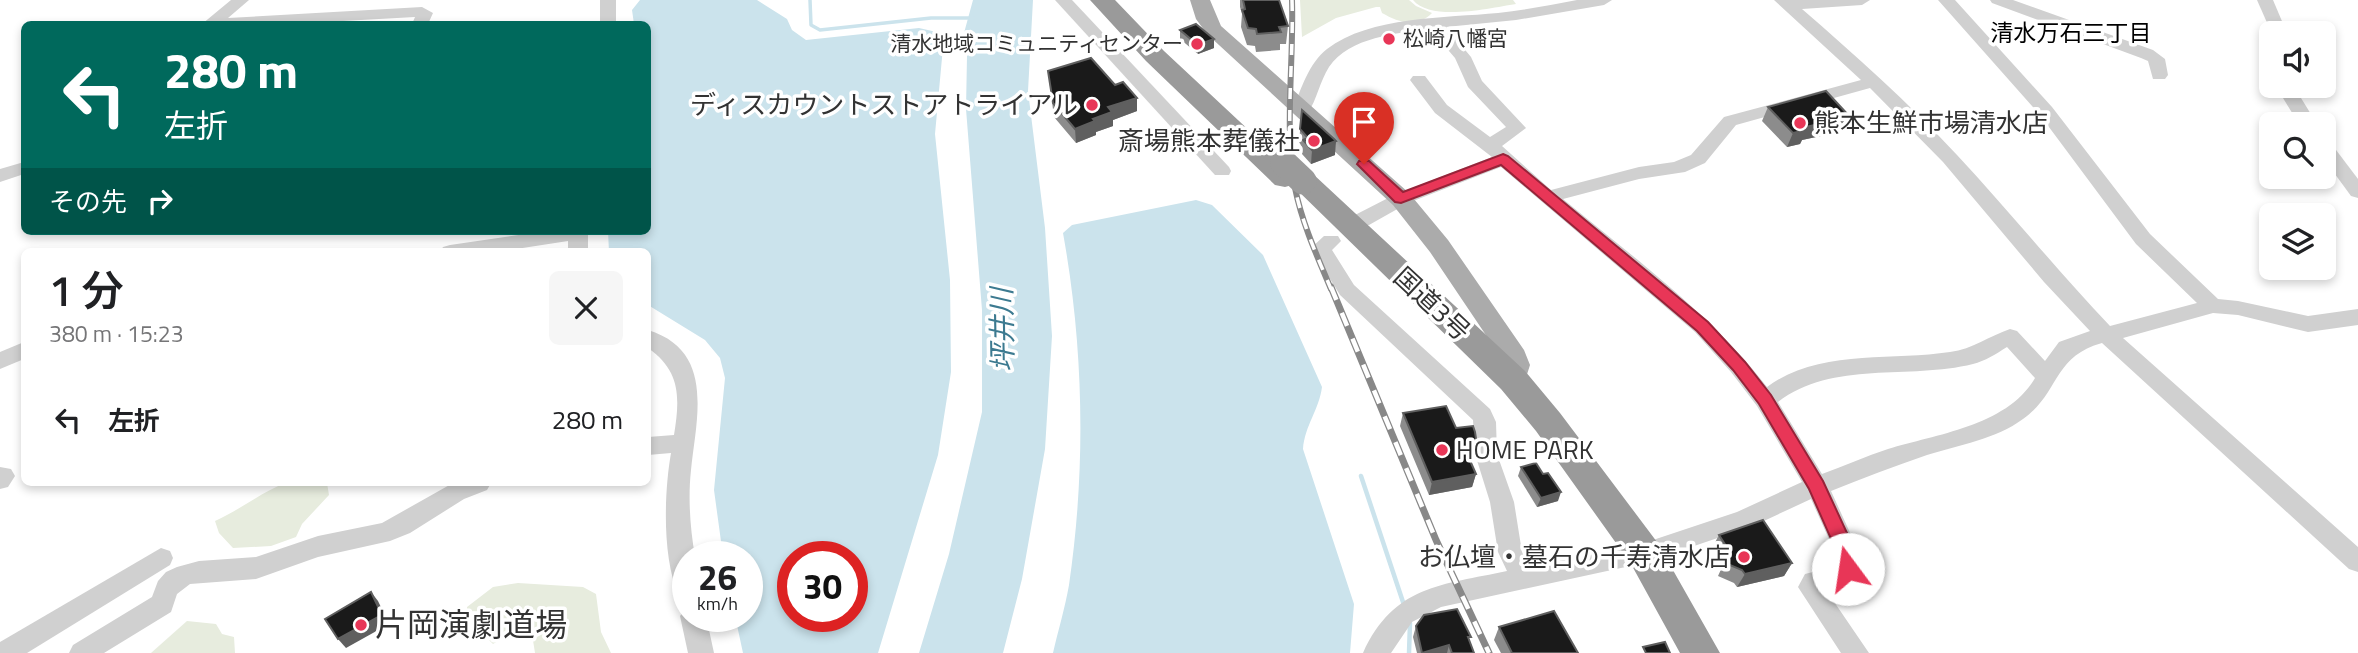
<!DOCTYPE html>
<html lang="ja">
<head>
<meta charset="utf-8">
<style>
	:root { --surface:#fff; --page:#f6f6f6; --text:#202124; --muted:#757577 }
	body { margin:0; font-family:"Titillium Web","Noto Sans JP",sans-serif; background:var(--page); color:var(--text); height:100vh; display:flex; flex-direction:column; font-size:26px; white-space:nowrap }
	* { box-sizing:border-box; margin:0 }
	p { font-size:23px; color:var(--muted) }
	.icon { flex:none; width:38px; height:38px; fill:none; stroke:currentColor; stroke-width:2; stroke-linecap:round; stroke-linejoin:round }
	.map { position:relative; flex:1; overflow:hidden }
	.drawer { position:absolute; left:21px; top:248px; width:630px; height:238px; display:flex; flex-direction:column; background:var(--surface); border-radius:10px; box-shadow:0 4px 10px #0003 }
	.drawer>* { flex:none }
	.banner { position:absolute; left:21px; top:21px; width:630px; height:214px; border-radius:10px; box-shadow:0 4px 10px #0003; background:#00695c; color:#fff; overflow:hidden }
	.buttons { position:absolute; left:2259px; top:21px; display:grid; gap:14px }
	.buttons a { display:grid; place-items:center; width:77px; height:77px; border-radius:10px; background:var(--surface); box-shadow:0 4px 10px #0003; font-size:35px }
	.speed { position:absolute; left:672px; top:541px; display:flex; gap:14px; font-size:35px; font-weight:700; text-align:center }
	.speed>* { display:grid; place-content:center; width:91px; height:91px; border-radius:50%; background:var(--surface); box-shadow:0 4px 10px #0003; line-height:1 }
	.speed small { font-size:18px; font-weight:400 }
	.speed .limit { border:10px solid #d22; background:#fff; color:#111 }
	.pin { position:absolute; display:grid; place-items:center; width:60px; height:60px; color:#fff; margin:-72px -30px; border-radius:50% 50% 50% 0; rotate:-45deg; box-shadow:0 0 7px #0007 }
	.pin .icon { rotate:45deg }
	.me { position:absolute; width:77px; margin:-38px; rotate:346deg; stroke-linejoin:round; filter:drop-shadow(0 0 5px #0008) }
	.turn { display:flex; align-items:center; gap:24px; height:147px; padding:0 28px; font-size:32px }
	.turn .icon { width:91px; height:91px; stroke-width:2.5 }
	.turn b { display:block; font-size:49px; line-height:60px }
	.then { display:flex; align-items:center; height:66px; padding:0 28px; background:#0003; gap:14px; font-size:26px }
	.round { display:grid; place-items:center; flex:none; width:74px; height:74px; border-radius:10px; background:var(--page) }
	.head { display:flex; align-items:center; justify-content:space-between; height:119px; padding:0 28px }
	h1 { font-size:42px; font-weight:600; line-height:52px }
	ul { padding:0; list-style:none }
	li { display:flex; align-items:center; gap:21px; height:105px; padding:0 28px }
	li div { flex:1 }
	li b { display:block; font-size:26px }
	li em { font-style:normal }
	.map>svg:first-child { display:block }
	.green { fill:#e7ecde }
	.water { fill:#cbe3ec; fill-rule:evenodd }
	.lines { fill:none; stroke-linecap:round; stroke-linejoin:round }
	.stream-far1 { stroke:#cbe3ec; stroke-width:3.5 }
	.stream { stroke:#cbe3ec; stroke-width:4.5 }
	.minor { fill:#d0d0d0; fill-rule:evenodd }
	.major { fill:#ababab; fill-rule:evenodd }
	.highway { fill:#9a9a9a; fill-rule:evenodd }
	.rail-far1-casing { stroke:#888; stroke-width:6 }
	.rail-casing { stroke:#888; stroke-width:7 }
	.rail-far1 { stroke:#fff; stroke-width:3.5; stroke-dasharray:11; stroke-linecap:butt }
	.rail { stroke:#fff; stroke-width:4.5; stroke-dasharray:14; stroke-linecap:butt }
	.highway-bridge { stroke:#9a9a9a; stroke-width:27 }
	.wall { fill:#8c8c8c }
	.shaded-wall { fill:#5f5f5f }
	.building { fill:#1a1a1a; stroke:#5f5f5f; stroke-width:2 }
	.route { fill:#e83657; stroke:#972339; stroke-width:2 }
	.poi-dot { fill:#e83657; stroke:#fff; stroke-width:2.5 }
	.labels { text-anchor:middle; stroke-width:7; stroke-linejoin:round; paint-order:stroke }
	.far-poi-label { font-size:21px; fill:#333; stroke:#fff; text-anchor:start }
	.far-neighbourhood-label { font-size:23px; fill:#000; stroke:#fff }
	.poi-label { font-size:26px; fill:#333; stroke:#fff; text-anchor:end }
	.street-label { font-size:26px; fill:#333; stroke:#fff }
	.water-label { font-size:28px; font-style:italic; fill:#3c7a90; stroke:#fff }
	.near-poi-label { font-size:32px; fill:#333; stroke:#fff; text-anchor:start }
</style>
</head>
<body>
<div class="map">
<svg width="2358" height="653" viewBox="0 0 2358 653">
	<rect width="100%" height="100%" fill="#fff"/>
	<g class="green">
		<path d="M 1300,0 L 1409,0 L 1416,6 L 1432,13 C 1416,29 1398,22 1382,13 L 1380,7 L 1376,7 L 1336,18 L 1302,37 Z"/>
		<path d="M 1413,0 L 1513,0 L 1516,4 C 1490,8 1431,22 1413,0 Z"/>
		<path d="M 286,483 L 327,483 L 329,495 L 302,524 L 296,537 L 271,546 L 233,548 L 219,533 L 215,521 C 240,510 261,492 286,483 Z"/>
		<path d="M 518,583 L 583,587 L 596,594 L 601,632 L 611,653 L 535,653 L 532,634 C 517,628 506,637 493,644 L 484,635 L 491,620 L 490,612 L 467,611 L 467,607 L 493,587 Z"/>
		<polygon points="187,621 216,624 222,634 234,637 235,653 151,653"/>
	</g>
	<g class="water">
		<path d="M 640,0 L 757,0 L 787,19 L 792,30 L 806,40 L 919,28 L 941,33 L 943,47 L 935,134 L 950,280 L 951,372 L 938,455 L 878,653 L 743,653 L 735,616 L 747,616 L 747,556 L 723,556 L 714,490 L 725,378 L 720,358 L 705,340 L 648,305 L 648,252 L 609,252 L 608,231 L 648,231 L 648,24 L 634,24 L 632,10 ZM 793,556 L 852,556 L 852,616 L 793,616 Z"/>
		<polygon points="973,0 1033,0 1028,91 1045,228 1052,336 1045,449 1022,579 1003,653 919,653 949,554 982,412 982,310 966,109 967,56 964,33"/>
		<path d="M 1196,200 L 1212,205 L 1263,255 L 1322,387 C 1319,410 1305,425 1303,449 L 1354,604 L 1350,653 L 1053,653 C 1058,631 1065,608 1069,585 C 1086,469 1084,349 1063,233 L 1072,225 Z"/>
	</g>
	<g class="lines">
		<polyline class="stream-far1" points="810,0 811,25 820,30 931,18 973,18"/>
		<g class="stream">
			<polyline points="1361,476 1405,608"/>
			<polyline points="1409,653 1410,623"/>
		</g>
		<g class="minor">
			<polygon points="231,0 249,0 228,18 422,7 433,13 428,24 412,24 415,17 289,24 202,24"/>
			<rect x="600" y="0" width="16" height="24"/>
			<polygon points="1055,0 1072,0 1229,167 1231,171 1229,175 1215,175"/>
			<path d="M 1577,0 L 1612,0 L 1604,5 L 1516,20 L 1446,27 L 1471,57 L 1482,81 L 1526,128 L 1502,146 L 1551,190 L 1639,167 L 1674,162 L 1691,155 L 1724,117 L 1861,80 L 1774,0 L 1870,0 L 1862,5 L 1802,9 C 1855,55 1909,103 1957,155 C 2009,211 2057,270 2110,326 L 2197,303 L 2136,244 L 2040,115 L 1938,0 L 1955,0 L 2052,107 L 2150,234 L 2218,299 L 2238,301 L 2308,316 L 2358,309 L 2358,325 L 2308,332 L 2238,315 L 2213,313 L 2123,338 L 2358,547 L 2358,572 L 2349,569 L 2102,343 C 2052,357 2060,393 2023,419 C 1996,439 1959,445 1927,455 C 1895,466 1863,478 1831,491 L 1862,559 L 1855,582 L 1826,590 L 1869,653 L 1841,653 L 1798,587 L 1805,574 L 1836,566 L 1838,559 L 1811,499 L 1753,526 L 1644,563 L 1441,607 L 1412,622 L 1391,653 L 1363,653 C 1394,585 1442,585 1507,571 L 1498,552 L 1490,502 L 1475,454 L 1473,420 L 1340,295 L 1311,248 L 1324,236 L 1338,236 L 1341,241 L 1332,250 L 1354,285 L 1490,409 L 1496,422 L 1497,454 L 1514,502 L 1522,552 L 1529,567 L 1644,543 L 1737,512 L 1802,482 L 1757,406 L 1731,372 L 1695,332 L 1501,167 L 1408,203 L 1369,225 L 1355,225 L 1352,220 L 1355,215 L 1394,195 L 1492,157 L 1435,113 L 1410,80 L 1413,76 L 1425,76 L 1447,105 L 1490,137 L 1506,127 L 1468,87 L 1455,58 L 1430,29 C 1398,33 1349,37 1329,67 C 1320,81 1317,99 1308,113 L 1302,114 L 1293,109 C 1301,89 1309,63 1327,49 C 1370,16 1446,18 1498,13 C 1525,10 1551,5 1577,0 ZM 1870,88 L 1943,162 L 2044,282 L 2090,331 L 2059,342 L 2045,361 L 2017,331 L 2010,329 C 1989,336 1973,349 1950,352 C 1891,361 1818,349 1767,387 C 1710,313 1634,258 1563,199 L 1639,179 L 1685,172 L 1705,163 L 1736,125 ZM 2007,347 L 2035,378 C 2007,426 1936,434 1888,449 C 1866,456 1844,466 1822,474 L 1778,402 C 1833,360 1909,380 1973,364 C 1985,361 1996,354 2007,347 Z"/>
			<polygon points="1990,0 2013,0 2153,50 2165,59 2168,75 2165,79 2153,79 2148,61 2141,58 1992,3"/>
			<polygon points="2257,0 2273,0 2287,33 2272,34"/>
			<polygon points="2287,86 2305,86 2301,98 2317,124 2299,124 2283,98"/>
			<polygon points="2324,140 2330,142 2358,179 2358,198 2351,196 2324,159"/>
			<polygon points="24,162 24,174 0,182 0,169"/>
			<polygon points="546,231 588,231 588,252 568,252 568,241 496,252 440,252 443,247 450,245"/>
			<path d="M 648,330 C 716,351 696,419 691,470 C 688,498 690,528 695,556 L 688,556 L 688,599 L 679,596 C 662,559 664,493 671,453 L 648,455 L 648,437 L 674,435 C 680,398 681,371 648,348 Z"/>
			<polygon points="24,342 24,359 0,369 0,352"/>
			<polygon points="0,467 11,469 15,476 8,487 0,489"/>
			<polygon points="453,483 491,483 487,490 464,499 410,533 390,541 318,557 256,579 190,584 177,594 171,612 104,653 69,653 73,645 152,597 158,581 166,572 177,567 199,561 256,557 318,536 382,523"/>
			<polygon points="161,548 170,551 173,558 170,565 27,653 0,653 0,642"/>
			<polygon points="688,607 688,616 706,616 714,653 688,653 680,616"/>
		</g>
		<polygon class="major" points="1190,0 1210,0 1221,26 1409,193 1448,240 1524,350 1530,365 1523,387 1513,390 1503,387 1499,380 1504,365 1502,359 1430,252 1393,205 1207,34 1196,19"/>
		<polygon class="highway" points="1090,0 1115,0 1164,51 1296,174 1303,172 1313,174 1525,371 1560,413 1657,542 1720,653 1680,653 1631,564 1536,431 1501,389 1292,185 1285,187 1275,185 1146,61"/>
		<defs>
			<path id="rail-far1" d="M 1292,0 C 1294,62 1284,127 1295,188 C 1302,223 1317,256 1331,289"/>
			<polyline id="rail" points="1331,287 1436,540 1489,653"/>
		</defs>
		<use href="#rail-far1" class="rail-far1-casing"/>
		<use href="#rail" class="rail-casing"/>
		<use href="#rail-far1" class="rail-far1"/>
		<use href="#rail" class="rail"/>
		<polyline class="highway-bridge" points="1284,163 1303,181"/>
	</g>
	<g class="wall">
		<polygon points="1240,0 1279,0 1288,26 1286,44 1280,44 1280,50 1256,52 1255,46 1247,45 1241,27 1242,14 1240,7"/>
		<polygon points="1180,30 1214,48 1198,54 1180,39"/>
		<polygon points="1048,71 1137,111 1113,120 1113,126 1096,132 1096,135 1076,143 1054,117"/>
		<polygon points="1768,107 1850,117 1844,131 1802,140 1800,144 1787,147 1762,121"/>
		<polygon points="1302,110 1335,155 1311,164 1302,154 1302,147 1299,142"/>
		<polygon points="1403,413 1456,428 1477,445 1474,459 1470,460 1476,474 1472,487 1429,495 1400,426"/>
		<polygon points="1521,467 1558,501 1537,507 1518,476"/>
		<polygon points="1719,535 1792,563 1784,576 1737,587 1734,583 1718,576 1723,565 1712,548"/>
		<polygon points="1416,626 1469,641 1474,653 1417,653 1413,637"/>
		<polygon points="1499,627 1578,653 1501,653 1494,640"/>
	</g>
	<g class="shaded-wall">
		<polygon points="1214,39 1214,48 1198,54 1198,45"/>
		<polygon points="1137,98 1137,111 1113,120 1113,126 1096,132 1096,135 1076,143 1075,129 1093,119 1108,107"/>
		<polygon points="1850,117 1844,131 1802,140 1800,144 1787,147 1793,133 1804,128"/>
		<polygon points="1336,141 1335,155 1311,164 1312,150"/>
		<polygon points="1476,474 1472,487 1429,495 1432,482"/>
		<polygon points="1561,492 1558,501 1537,507 1541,498"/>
		<polygon points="1792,563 1784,576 1737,587 1745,574"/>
		<polygon points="371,592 378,601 389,624 346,648 338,639"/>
		<polygon points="1449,645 1447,653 1422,653"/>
	</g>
	<g class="building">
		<polygon points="1243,0 1279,0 1288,26 1279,27 1281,32 1257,34 1256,29 1248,28 1242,10 1245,9"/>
		<polygon points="1196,24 1214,39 1198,45 1180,30"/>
		<polygon points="1091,58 1115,85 1123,82 1137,98 1108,107 1112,112 1093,119 1095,121 1075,129 1053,103 1048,71"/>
		<polygon points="1826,91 1850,117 1806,127 1804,128 1806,130 1793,133 1768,107"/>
		<polygon points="1302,110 1334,139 1336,141 1312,150 1303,140 1308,138 1300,129"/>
		<polygon points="1446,406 1456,428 1473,426 1475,432 1477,445 1467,447 1471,455 1468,456 1476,474 1432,482 1403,413"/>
		<polygon points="1536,463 1543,474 1548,473 1561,492 1541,498 1521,467"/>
		<polygon points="1763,520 1792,563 1745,574 1742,570 1725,563 1730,552 1719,535"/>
		<polygon points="371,592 382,615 338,639 325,619"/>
		<polygon points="1457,609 1471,637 1468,637 1474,653 1452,653 1449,645 1422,653 1416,626 1424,615"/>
		<polygon points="1554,611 1578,653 1512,653 1499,627"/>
		<polygon points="1665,642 1670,653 1646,653 1643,647"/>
	</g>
	<polygon class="route" points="1503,154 1508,156 1708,322 1745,362 1771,395 1823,481 1859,559 1854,575 1848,577 1841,575 1838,569 1840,559 1809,489 1759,404 1733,370 1697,331 1501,165 1401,203 1395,202 1357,164 1359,161 1369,161 1403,192"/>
	<g class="poi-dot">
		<circle cx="1389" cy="39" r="7"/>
		<circle cx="1197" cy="44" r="7"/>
		<circle cx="1092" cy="105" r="7"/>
		<circle cx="1800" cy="123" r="7"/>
		<circle cx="1314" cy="141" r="7"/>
		<circle cx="1442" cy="450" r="7"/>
		<circle cx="1744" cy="557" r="7"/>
		<circle cx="361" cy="625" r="7"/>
	</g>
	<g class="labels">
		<g class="far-poi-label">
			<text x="1403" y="46">松崎八幡宮</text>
			<text x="1183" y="51" text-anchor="end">清水地域コミュニティセンター</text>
		</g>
		<g class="far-neighbourhood-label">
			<text x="2071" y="41">清水万石三丁目</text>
		</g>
		<g class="poi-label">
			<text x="1078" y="114">ディスカウントストアトライアル</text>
			<text x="1814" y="132" text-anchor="start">熊本生鮮市場清水店</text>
			<text x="1300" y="150">斎場熊本葬儀社</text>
			<text x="1456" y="459" text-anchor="start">HOME PARK</text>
			<text x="1730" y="566">お仏壇・墓石の千寿清水店</text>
		</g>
		<g class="street-label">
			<text transform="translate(1432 304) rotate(43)" y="9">国道3号</text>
		</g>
		<g class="water-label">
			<text transform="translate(1002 330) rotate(-91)" y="10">坪井川</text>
		</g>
		<g class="near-poi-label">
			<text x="375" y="636">片岡演劇道場</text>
		</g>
	</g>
</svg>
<div class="buttons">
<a><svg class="icon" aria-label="sound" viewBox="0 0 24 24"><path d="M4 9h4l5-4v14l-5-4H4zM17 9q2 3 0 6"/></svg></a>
<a><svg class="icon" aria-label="search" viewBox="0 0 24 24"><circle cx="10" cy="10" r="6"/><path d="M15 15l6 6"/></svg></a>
<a><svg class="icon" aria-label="layers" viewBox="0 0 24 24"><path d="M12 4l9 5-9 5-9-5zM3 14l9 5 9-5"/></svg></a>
</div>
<div class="speed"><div>26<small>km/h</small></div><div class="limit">30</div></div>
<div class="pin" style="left:1364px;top:164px;background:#d93025"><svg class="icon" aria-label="arrive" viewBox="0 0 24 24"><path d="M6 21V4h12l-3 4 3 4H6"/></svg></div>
<svg class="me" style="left:1848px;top:569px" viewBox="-20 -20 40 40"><circle r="19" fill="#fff"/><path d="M0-13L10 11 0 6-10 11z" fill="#e83657"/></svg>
<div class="banner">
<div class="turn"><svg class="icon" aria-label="left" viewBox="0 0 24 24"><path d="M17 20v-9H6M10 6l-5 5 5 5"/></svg><div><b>280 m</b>左折</div></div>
<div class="then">その先<svg class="icon" aria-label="right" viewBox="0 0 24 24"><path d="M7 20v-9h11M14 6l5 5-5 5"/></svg></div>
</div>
<section class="drawer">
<div class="head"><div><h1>1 分</h1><p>380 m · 15:23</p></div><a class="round"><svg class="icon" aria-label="close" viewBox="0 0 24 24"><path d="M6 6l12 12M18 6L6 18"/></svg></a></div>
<ul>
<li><svg class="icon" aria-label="left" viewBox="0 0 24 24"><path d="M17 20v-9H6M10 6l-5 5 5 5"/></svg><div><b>左折</b></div><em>280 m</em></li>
</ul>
</section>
</div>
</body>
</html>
